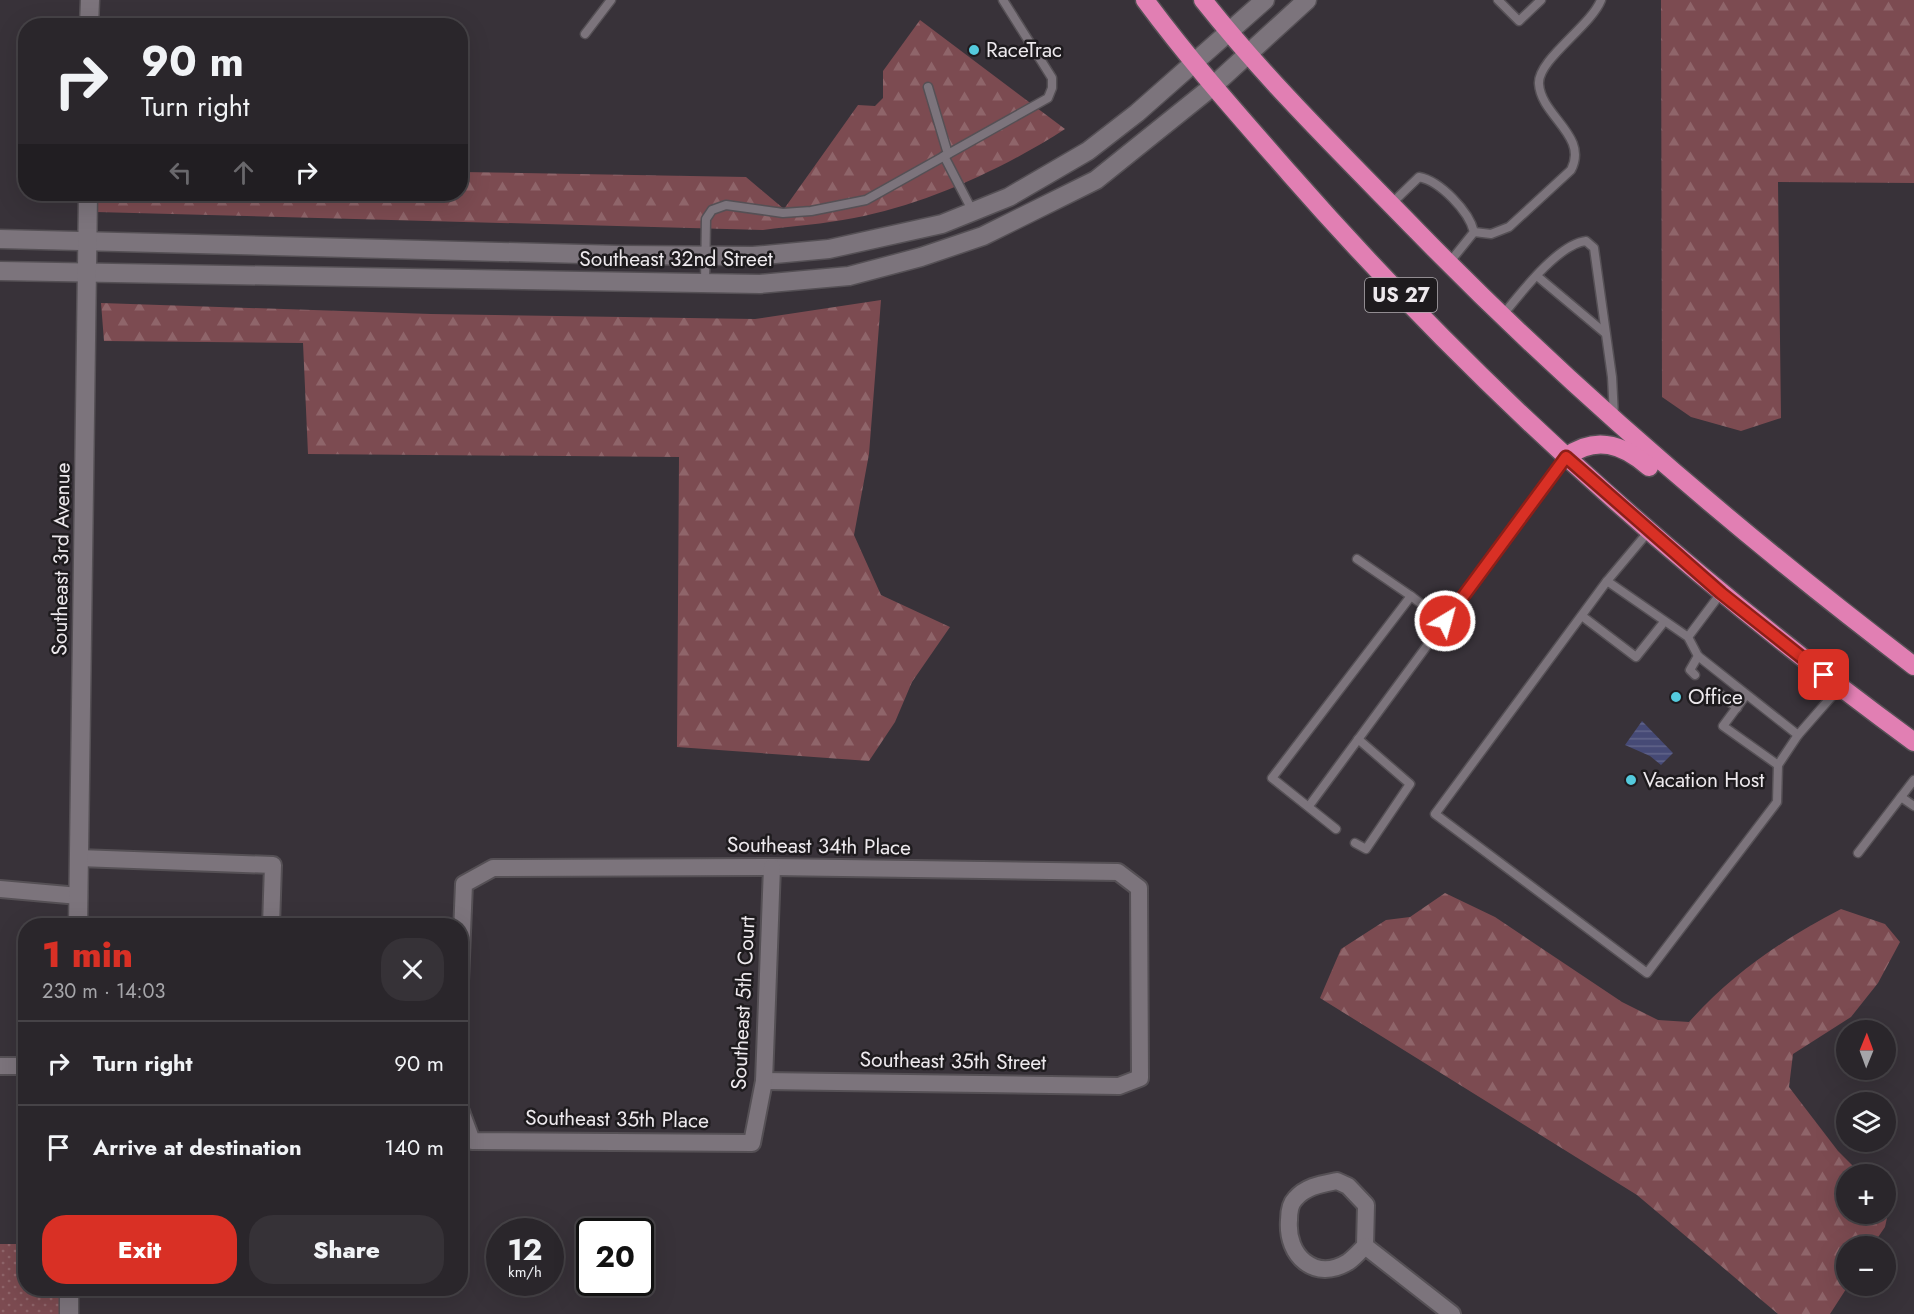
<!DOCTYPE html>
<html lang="en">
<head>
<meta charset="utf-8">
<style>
	:root { --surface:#2a262b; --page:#363237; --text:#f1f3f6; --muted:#a5a5a9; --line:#464347; --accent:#d93025 }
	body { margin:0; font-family:Jost,sans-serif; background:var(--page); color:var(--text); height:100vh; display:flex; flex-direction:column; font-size:22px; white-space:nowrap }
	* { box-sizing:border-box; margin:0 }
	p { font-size:20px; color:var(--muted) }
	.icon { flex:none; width:33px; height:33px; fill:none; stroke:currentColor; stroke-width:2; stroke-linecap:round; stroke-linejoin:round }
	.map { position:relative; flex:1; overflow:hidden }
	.side { position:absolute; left:18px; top:918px; width:450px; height:378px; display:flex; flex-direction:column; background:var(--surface); border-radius:24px; box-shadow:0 6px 24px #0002,0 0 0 2px var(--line) }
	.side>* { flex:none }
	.hud { position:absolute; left:18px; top:18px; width:450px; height:183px; border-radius:24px; box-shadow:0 6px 24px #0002,0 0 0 2px var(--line); background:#2a262b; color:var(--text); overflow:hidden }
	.needle { width:39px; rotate:1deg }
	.tools { position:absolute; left:1836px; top:1020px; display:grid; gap:12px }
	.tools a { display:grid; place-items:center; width:60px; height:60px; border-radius:50%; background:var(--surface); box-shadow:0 6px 24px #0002,0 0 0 2px var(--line); font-size:30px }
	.speed { position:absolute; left:486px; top:1218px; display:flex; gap:12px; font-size:30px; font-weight:700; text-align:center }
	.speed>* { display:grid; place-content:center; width:78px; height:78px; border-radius:50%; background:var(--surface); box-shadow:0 6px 24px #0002,0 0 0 2px var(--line); line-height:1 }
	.speed small { font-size:15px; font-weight:400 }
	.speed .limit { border:3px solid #111; border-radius:9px; background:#fff; color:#111 }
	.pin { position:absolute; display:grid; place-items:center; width:51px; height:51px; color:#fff; margin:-26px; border-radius:12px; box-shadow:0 3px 9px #0006 }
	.me { position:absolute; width:66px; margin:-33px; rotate:37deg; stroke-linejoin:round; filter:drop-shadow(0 0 4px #0008) }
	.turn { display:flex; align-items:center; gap:21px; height:126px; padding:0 24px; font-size:27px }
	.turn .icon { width:78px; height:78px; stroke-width:2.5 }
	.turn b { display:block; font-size:42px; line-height:51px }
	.lanes { display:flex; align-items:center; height:57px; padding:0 24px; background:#0003; justify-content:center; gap:30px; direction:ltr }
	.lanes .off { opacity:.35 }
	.round { display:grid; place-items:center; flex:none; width:63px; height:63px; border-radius:24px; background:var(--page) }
	.summary { display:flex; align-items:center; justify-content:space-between; height:102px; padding:0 24px }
	h1 { font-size:36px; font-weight:800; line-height:45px; color:var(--accent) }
	.primary-button { display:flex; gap:12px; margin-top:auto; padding:12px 24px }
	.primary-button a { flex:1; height:69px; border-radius:24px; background:var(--accent); color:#fff; font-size:24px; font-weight:800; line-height:69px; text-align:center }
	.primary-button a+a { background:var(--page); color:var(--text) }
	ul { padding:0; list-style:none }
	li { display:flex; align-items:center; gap:18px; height:84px; padding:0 24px; border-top:2px solid var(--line) }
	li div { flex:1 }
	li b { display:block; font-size:22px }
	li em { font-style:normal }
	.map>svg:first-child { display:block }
	.grass { fill:url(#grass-dots) }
	.forest { fill:url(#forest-firs) }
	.water { fill:url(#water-rules) }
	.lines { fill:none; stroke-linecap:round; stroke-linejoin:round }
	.lane-casing { stroke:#555055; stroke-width:11 }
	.street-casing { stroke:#555055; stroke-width:20 }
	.secondary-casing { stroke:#555055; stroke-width:21 }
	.highway-casing { stroke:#555055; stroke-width:21 }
	.lane { stroke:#7c747c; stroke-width:8 }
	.street { stroke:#7c747c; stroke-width:16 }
	.secondary { stroke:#7c747c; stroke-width:18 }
	.highway { stroke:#e17fb3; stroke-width:18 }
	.route-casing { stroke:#8d1f18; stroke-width:15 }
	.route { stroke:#d93025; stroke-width:10 }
	.poi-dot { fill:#54cadd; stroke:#1e1b1e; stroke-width:2 }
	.labels { text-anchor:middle; stroke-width:5; stroke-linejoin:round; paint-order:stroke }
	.shield { fill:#1e1b1e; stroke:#afabaf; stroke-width:1.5 }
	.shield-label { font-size:20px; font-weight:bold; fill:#ede9ed }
	.poi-label { font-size:21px; fill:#ede9ed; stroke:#1e1b1e; text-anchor:start }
	.street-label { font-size:21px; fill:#ede9ed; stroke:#1e1b1e }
</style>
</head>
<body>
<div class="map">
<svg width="1914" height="1314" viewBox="0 0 1914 1314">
	<defs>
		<pattern id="grass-dots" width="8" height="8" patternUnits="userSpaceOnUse" patternTransform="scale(1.5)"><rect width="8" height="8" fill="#7c4b51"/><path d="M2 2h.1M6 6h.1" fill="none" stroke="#8f656a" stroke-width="1.8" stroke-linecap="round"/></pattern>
		<pattern id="forest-firs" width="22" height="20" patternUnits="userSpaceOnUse" patternTransform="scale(1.5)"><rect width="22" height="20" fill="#7c4b51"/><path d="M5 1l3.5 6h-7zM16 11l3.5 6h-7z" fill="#8f656a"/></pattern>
		<pattern id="water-rules" width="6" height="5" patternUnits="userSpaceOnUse" patternTransform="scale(1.5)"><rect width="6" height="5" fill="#464a76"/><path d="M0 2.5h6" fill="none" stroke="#61648a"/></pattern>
	</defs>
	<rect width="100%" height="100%" fill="#383239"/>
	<polygon class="grass" points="0,1244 25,1244 26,1288 61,1289 61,1314 0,1314"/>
	<g class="forest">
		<polygon points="1661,0 1914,0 1914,183 1778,182 1781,418 1741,431 1691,417 1662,397"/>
		<path d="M 920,20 L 1065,129 C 1005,168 925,205 854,218 C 824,224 793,226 763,230 L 96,212 L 96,194 L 460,194 L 461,172 L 746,177 L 784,209 L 858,105 L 875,106 L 883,98 L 883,71 Z"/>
		<polygon points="881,300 869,454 854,535 881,595 950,627 912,682 895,722 869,761 677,747 679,457 308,454 303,343 104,341 101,303 431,314 755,319"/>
		<path d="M 1445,893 L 1495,917 L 1622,1002 L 1658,1020 L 1689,1022 C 1733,973 1783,939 1841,909 L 1885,924 L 1900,942 L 1878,983 L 1851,1017 L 1793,1054 L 1789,1087 L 1838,1151 L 1861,1174 L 1846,1174 L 1846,1214 L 1886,1214 L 1886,1200 L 1890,1204 L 1885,1227 L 1872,1246 L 1846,1246 L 1848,1286 L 1830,1314 L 1778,1314 L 1637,1195 L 1320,998 L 1341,949 L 1386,920 L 1410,917 Z"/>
	</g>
	<polygon class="water" points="1642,721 1673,753 1661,765 1650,756 1625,745"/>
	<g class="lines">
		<defs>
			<g id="lane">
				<polyline points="1498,0 1519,21 1541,0"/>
				<polyline points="585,34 611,0"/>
				<polyline points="928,87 948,154"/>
				<polyline points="944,156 973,212"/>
				<path d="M 1390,205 L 1419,177 C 1440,181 1469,211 1474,232 L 1449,263"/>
				<path d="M 1474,232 L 1491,234 L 1509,227 L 1571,170 C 1589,136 1541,116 1539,84 C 1537,60 1591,26 1601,0"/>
				<polyline points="1537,276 1605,333"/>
				<polyline points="705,283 706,219 712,210 726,205 783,213 811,211 866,200 1048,98 1052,88 1052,78 1003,0"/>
				<path d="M 1502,316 C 1520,294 1558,244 1586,241 L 1594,248 L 1612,377 L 1614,416"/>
				<polyline points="1357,559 1411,596"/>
				<polyline points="1607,581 1649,531"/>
				<polyline points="1582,616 1636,657 1664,622"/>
				<polyline points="1688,637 1698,656 1798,735 1778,765 1777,802 1647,973 1435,814 1607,581 1688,637 1721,593"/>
				<polyline points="1695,675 1690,670 1698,656"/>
				<polyline points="1717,692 1737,708"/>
				<polyline points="1746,695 1723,726 1778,765"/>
				<polyline points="1798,735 1840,687"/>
				<polyline points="1901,797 1914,806"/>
				<polyline points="1309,806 1566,457"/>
				<polyline points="1336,829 1272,778 1411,596 1445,622"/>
				<polyline points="1355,843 1366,849 1410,784 1358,739"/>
				<polyline points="1858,853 1914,780"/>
			</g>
			<g id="street">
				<polyline points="79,858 273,865 271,926"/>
				<polyline points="0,889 79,896"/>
				<polyline points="460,981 464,884 493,868 772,867 1118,872 1139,888 1140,1078 1119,1086 764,1081"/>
				<polyline points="0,1066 26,1066"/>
				<polyline points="460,1109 472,1141 752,1143 764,1081 772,867"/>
				<path d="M 1337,1181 L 1348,1186 L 1366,1205 L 1365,1246 C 1360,1251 1354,1258 1348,1262 C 1315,1282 1286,1256 1289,1220 C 1289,1213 1290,1204 1295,1199 C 1306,1186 1322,1184 1337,1181 Z"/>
				<polyline points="1365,1246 1452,1314"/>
			</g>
			<g id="secondary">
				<polyline points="89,26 90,0"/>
				<polyline points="0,239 621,255 753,256 829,249 942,224 1009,197 1088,151 1137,113 1265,0"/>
				<polyline points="0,271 760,284 849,276 921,257 983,236 1096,180 1213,86 1307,0"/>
				<polyline points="78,926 88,194"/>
				<polyline points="69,1314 69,1288"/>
			</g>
			<g id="highway">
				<path d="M 1145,0 C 1190,61 1240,117 1290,174 C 1476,386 1686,575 1914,742"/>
				<path d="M 1203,0 C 1268,82 1344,156 1416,230 C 1571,389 1738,532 1914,666"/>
				<path d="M 1566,457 C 1596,435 1623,444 1649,467"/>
			</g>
		</defs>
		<use href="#lane" class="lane-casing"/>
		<use href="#street" class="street-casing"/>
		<use href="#secondary" class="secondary-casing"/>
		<use href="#highway" class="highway-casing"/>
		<use href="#lane" class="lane"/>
		<use href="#street" class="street"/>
		<use href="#secondary" class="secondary"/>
		<use href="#highway" class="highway"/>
	</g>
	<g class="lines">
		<defs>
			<polyline id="route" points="1445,621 1566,457 1721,593 1824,675"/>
		</defs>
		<use href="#route" class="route-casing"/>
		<use href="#route" class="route"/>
	</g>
	<g class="poi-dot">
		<circle cx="974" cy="50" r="6"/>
		<circle cx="1676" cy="697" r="6"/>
		<circle cx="1631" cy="780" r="6"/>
	</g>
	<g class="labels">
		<rect class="shield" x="1365" y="278" width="72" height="34" rx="4.5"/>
		<g class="shield-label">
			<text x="1401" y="302">US 27</text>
		</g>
		<g class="poi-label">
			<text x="986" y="57">RaceTrac</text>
			<text x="1688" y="704">Office</text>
			<text x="1643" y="787">Vacation Host</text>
		</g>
		<g class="street-label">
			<text x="676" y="266">Southeast 32nd Street</text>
			<text transform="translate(61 559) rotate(-89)" y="7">Southeast 3rd Avenue</text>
			<text transform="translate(819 846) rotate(1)" y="7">Southeast 34th Place</text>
			<text transform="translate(743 1003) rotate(-87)" y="7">Southeast 5th Court</text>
			<text transform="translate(953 1061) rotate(1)" y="7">Southeast 35th Street</text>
			<text transform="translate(617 1119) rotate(1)" y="7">Southeast 35th Place</text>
		</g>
	</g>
</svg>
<div class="tools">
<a><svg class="needle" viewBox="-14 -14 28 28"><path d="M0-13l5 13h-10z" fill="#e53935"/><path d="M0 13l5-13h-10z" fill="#a5a5a9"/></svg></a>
<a><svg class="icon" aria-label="layers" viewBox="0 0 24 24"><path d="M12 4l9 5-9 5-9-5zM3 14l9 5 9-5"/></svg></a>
<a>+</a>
<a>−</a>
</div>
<div class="speed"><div>12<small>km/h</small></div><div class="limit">20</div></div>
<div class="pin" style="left:1824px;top:675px;background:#d93025"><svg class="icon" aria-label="arrive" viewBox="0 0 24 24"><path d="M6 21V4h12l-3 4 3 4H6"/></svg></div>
<svg class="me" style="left:1445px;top:621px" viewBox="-20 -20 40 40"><circle r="17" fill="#d93025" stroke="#fff" stroke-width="3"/><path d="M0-11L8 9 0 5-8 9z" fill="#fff"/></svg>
<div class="hud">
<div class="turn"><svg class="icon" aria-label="right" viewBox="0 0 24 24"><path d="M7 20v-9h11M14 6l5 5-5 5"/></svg><div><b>90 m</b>Turn right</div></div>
<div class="lanes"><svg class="icon off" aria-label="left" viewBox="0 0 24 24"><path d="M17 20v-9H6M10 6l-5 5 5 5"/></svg><svg class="icon off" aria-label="ahead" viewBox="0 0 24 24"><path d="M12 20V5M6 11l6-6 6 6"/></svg><svg class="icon" aria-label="right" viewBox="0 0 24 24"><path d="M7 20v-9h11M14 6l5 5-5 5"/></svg></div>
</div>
<section class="side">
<div class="summary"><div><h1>1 min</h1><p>230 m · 14:03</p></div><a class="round"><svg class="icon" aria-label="close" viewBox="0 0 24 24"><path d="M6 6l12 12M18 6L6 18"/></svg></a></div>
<ul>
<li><svg class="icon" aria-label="right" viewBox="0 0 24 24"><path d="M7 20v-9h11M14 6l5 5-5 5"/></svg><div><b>Turn right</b></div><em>90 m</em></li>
<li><svg class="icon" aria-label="arrive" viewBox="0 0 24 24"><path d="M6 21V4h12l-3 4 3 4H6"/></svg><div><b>Arrive at destination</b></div><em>140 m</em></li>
</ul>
<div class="primary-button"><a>Exit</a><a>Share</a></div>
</section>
</div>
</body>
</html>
